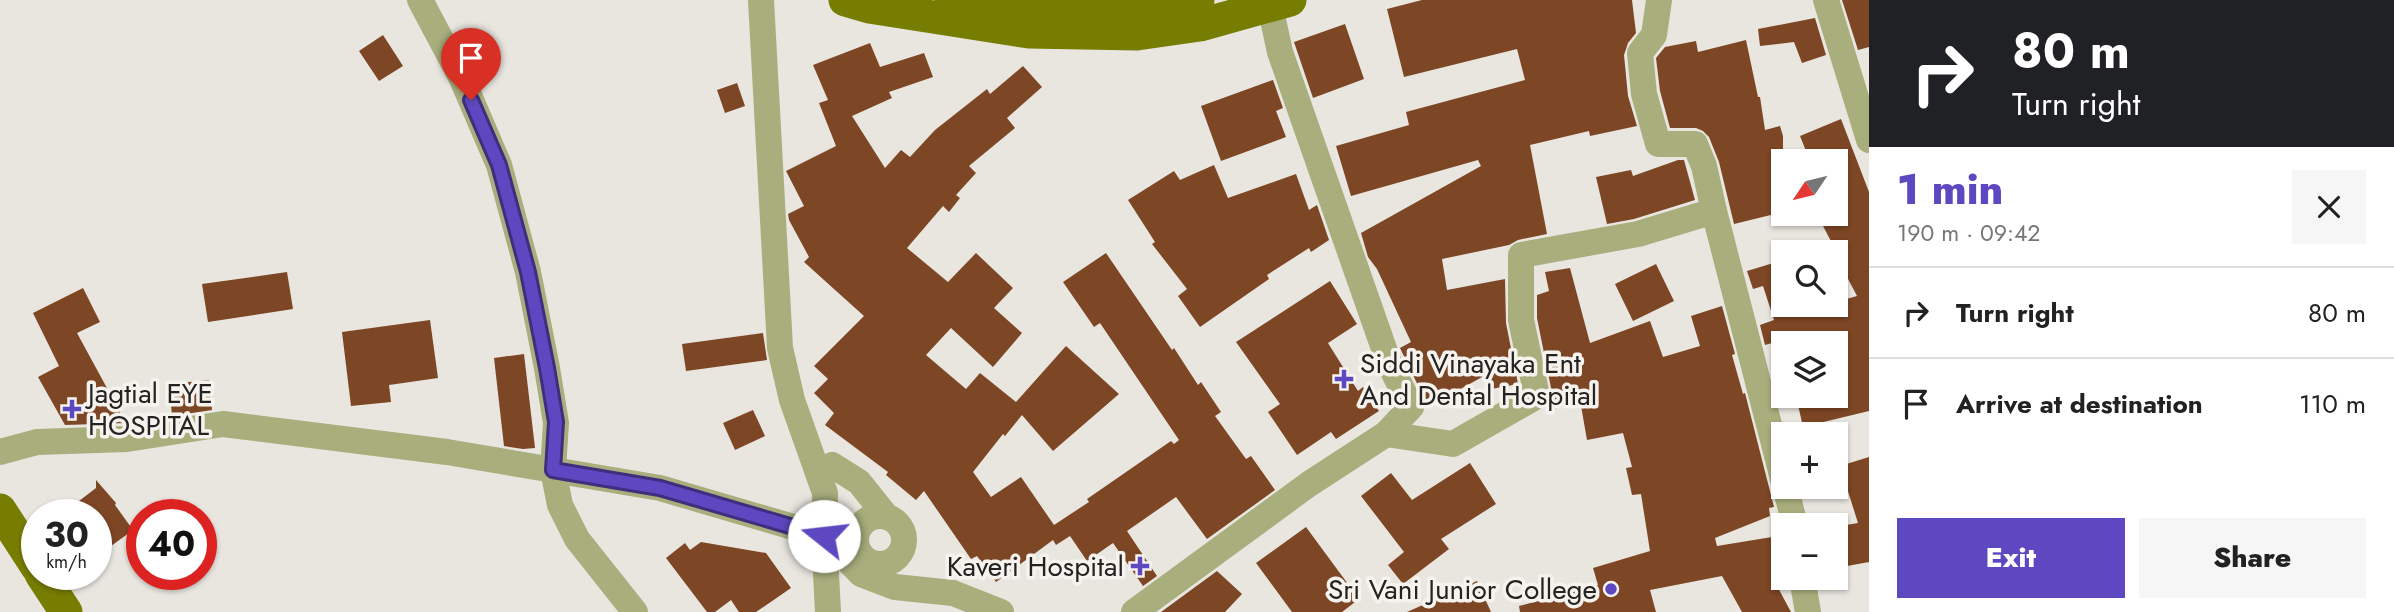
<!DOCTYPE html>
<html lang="en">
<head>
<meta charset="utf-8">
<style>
	:root { --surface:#fff; --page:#f6f6f6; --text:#222; --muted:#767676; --line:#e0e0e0; --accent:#5e48c1 }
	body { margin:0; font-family:Jost,sans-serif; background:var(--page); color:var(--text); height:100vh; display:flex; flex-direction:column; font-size:26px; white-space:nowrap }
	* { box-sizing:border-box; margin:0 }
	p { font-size:23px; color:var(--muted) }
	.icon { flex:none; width:38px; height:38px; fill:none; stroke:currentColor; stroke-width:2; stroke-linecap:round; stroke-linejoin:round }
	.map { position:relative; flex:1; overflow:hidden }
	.drawer { display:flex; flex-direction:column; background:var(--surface); width:525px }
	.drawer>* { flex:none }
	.hud { background:#202124; color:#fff; overflow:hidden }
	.needle { width:46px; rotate:235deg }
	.controls { position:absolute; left:1771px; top:149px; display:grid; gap:14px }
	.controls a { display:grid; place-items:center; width:77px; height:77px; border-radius:0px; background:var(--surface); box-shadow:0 2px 5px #0004; font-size:35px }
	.speed { position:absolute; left:21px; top:499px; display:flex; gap:14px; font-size:35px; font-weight:700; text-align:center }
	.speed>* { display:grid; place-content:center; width:91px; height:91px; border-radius:50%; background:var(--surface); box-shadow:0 2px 5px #0004; line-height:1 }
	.speed small { font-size:18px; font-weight:400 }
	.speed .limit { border:10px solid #d22; background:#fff; color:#111 }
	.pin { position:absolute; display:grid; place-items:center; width:60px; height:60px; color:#fff; margin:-72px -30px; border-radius:50% 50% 50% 0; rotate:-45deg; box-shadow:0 0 7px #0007 }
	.pin .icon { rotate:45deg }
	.me { position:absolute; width:77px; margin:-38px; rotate:286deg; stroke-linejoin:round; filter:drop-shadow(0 0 5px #0008) }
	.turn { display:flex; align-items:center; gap:24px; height:147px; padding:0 28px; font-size:32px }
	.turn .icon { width:91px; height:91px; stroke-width:2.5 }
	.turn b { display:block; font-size:49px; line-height:60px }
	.round { display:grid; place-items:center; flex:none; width:74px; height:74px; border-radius:0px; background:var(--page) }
	.head { display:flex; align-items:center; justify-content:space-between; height:119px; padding:0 28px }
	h1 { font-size:42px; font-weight:800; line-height:52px; color:var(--accent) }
	.primary-button { display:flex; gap:14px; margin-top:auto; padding:14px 28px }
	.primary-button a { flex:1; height:80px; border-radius:0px; background:var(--accent); color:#fff; font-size:28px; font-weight:800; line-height:80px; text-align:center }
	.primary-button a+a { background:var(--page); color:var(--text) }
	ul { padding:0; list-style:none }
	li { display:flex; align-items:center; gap:21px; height:91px; padding:0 28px; border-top:2px solid var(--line) }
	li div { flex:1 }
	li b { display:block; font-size:26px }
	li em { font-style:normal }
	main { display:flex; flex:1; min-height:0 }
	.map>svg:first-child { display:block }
	.building { fill:#7d4624 }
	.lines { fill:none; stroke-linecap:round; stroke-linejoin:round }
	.minor { stroke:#a9ae7d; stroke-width:26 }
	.major { stroke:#777d00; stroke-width:33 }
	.route-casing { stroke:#3d2f7d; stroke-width:18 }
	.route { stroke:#5e48c1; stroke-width:12 }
	.poi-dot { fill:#5e48c1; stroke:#f6f3ee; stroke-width:2.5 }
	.labels { text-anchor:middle; stroke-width:7; stroke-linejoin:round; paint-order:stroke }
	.poi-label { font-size:28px; fill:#242321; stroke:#f6f3ee; text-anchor:start }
</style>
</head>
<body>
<main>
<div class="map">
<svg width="1869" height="612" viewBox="0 0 1869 612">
	<rect width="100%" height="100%" fill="#e9e6e0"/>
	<g class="building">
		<polygon points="1422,0 1632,0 1636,33 1628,43 1624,55 1628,96 1637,126 1590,136 1589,131 1530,145 1547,234 1518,240 1509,245 1442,259 1447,290 1505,279 1506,323 1518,384 1486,390 1484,376 1426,408 1425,400 1400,348 1411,342 1377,269 1368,257 1361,233 1481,166 1478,160 1351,196 1336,146 1409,125 1406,112 1525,80 1517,49 1404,77 1387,9"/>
		<polygon points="1842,0 1869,0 1869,47 1858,50"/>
		<polygon points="1815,18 1826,55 1802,63 1794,42 1760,46 1758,29"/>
		<polygon points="1345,24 1364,79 1313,98 1294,42"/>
		<polygon points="383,35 403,66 379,81 359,51"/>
		<polygon points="1746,40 1758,97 1760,97 1765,130 1780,126 1783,136 1783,212 1734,224 1719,162 1709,137 1703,131 1696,128 1670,128 1660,91 1656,58 1665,47 1696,41 1698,52"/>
		<polygon points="870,43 880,67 924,53 933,77 889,92 892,98 852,116 885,168 901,150 910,157 935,130 987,89 990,94 1023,66 1042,87 1007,118 1015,128 969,166 976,173 956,195 960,198 949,212 943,206 907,248 948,282 976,253 1013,288 994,308 1022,333 993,367 951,328 926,355 966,389 980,373 1016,402 1066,346 1119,394 1053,451 1022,415 1005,436 1003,434 973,472 991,497 1021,477 1054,525 1089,502 1087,499 1171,441 1174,444 1179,440 1100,323 1094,327 1063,282 1106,253 1172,350 1174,348 1198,385 1201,382 1221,412 1215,416 1246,459 1251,456 1275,490 1207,539 1176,497 1127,531 1157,576 1143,586 1113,543 1087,561 1070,536 1056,545 1053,540 996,582 977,556 971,559 924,491 916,500 886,475 888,472 825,425 834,413 814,393 828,379 814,366 864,316 804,262 809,257 789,220 788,214 804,206 786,171 836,146 819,103 828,100 813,65"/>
		<polygon points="1273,80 1283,108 1276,111 1286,137 1221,161 1201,106"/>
		<polygon points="737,83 745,106 725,113 717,90"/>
		<polygon points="1841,119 1869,192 1869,411 1803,427 1796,396 1836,396 1836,343 1772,343 1765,345 1760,325 1774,320 1763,286 1753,289 1747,271 1783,260 1783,304 1836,304 1836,302 1857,296 1836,256 1836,252 1830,246 1833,245 1823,226 1836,219 1836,161 1810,161 1800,136"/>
		<polygon points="1678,160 1684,160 1695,200 1634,219 1607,224 1596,177 1631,170 1633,176"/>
		<polygon points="1214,165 1228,198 1296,174 1309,210 1317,205 1329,240 1311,252 1309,248 1267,275 1269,279 1200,327 1178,296 1187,289 1152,244 1155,242 1128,200 1174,171 1180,180"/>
		<polygon points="1656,264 1674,301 1633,321 1615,284"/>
		<polygon points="1570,268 1590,343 1650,321 1663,357 1700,346 1691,316 1722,306 1735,354 1732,355 1743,394 1745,393 1774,507 1769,508 1770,516 1715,538 1717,546 1772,537 1777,586 1791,612 1742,612 1722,576 1650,590 1656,612 1520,612 1519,606 1598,585 1593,568 1650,551 1641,494 1632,495 1626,468 1632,467 1623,433 1587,440 1580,400 1554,409 1552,402 1552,393 1537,318 1537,295 1549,291 1545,272"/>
		<polygon points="287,272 293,309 208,322 202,284"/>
		<polygon points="1330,281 1357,324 1328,343 1358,391 1363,387 1379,411 1336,439 1331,432 1297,455 1268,412 1280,404 1236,342"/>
		<polygon points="83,288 100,322 77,333 126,423 65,425 38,377 59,366 33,313"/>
		<polygon points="430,320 438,378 389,385 391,402 351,406 342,332"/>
		<polygon points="763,333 767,360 686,371 682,344"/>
		<polygon points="524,354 535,448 523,449 504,446 494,358"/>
		<polygon points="209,380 212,410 172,416 169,384"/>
		<polygon points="753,410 765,436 735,450 723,423"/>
		<polygon points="1869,457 1869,562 1847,566 1840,526 1858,523 1840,466"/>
		<polygon points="1470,463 1496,504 1441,539 1449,549 1403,584 1388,565 1404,552 1361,496 1391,473 1412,500"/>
		<polygon points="96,480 116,503 115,505 133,530 96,557 96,514 62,514 96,488"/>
		<polygon points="1801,486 1828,486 1828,493 1805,499"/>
		<polygon points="1306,527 1359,599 1342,612 1292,612 1256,563"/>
		<polygon points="701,542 766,553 791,588 756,612 739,612 731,600 715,612 707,612 666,558 685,543 690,550"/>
		<polygon points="1217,571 1242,594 1225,612 1161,612"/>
		<polygon points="1477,581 1491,612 1407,612"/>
	</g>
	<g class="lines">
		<g class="minor">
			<polyline points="420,0 462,79 499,165 528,272 547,368 556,423 553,470 560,505 577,539 635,612"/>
			<polyline points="761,0 780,348 792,400 825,493 824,536 828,612"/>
			<polyline points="1659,0 1654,35 1640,53 1644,94 1658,144 1695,144 1704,166 1714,211 1783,479"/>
			<polyline points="1826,0 1869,140"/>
			<polyline points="1386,434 1453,444 1537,396 1521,320 1521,255 1638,234 1714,211"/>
			<polyline points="0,452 37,442 127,439 223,424 447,452 660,488 824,536 861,574 895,587 953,593 1001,612"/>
			<polyline points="819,474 832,465 859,482 887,517"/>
			<polyline points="1785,486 1795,525"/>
			<circle cx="880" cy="540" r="24"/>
			<polyline points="1802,578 1808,612"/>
			<polyline points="1134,612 1309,484 1386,434 1411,407 1389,363 1280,52 1270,6 1263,0"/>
		</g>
		<g class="major">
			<polyline points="845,0 869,7 1029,32 1137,34 1200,25 1290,0"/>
			<polyline points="951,1 1129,11 1198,0"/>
			<polyline points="0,510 37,567"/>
			<polyline points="41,574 66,612"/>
		</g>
	</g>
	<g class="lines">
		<defs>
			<polyline id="route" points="471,100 499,165 528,272 547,368 556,422 553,470 660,488 824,536"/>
		</defs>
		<use href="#route" class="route-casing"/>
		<use href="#route" class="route"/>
	</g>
	<g class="poi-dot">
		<path d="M1340.5 368.5h7v7h7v7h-7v7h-7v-7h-7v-7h7z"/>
		<path d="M68.5 398.5h7v7h7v7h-7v7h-7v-7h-7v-7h7z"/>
		<path d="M1136.5 555.5h7v7h7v7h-7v7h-7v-7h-7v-7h7z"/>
		<circle cx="1611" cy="589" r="7"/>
	</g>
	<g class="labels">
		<g class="poi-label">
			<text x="1360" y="373">Siddi Vinayaka Ent<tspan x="1360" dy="32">And Dental Hospital</tspan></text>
			<text x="88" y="403">Jagtial EYE<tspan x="88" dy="32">HOSPITAL</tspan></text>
			<text x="1124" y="576" text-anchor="end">Kaveri Hospital</text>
			<text x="1597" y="599" text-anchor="end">Sri Vani Junior College</text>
		</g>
	</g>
</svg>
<div class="controls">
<a><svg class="needle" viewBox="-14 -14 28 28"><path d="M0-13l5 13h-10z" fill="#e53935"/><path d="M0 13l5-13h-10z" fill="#767676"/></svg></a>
<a><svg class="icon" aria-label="search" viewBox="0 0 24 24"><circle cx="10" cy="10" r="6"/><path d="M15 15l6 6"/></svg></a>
<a><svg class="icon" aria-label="layers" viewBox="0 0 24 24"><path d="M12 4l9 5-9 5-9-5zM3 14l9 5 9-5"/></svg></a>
<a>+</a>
<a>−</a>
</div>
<div class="speed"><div>30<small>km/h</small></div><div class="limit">40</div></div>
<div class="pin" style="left:471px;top:100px;background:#d93025"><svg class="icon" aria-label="arrive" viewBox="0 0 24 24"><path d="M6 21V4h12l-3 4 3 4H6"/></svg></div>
<svg class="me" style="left:824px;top:536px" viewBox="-20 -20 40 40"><circle r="19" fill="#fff"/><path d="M0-13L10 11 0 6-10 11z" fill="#5e48c1"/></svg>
</div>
<section class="drawer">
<div class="hud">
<div class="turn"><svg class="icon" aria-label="right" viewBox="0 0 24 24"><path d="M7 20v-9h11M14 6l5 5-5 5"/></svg><div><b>80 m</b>Turn right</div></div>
</div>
<div class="head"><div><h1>1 min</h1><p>190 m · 09:42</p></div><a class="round"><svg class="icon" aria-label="close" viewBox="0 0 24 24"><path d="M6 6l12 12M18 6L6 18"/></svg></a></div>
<ul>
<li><svg class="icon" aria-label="right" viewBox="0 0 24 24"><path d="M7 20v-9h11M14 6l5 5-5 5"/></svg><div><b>Turn right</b></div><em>80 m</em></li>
<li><svg class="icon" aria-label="arrive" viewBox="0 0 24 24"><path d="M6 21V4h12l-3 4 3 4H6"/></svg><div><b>Arrive at destination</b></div><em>110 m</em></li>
</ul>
<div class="primary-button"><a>Exit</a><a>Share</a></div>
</section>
</main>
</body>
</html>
